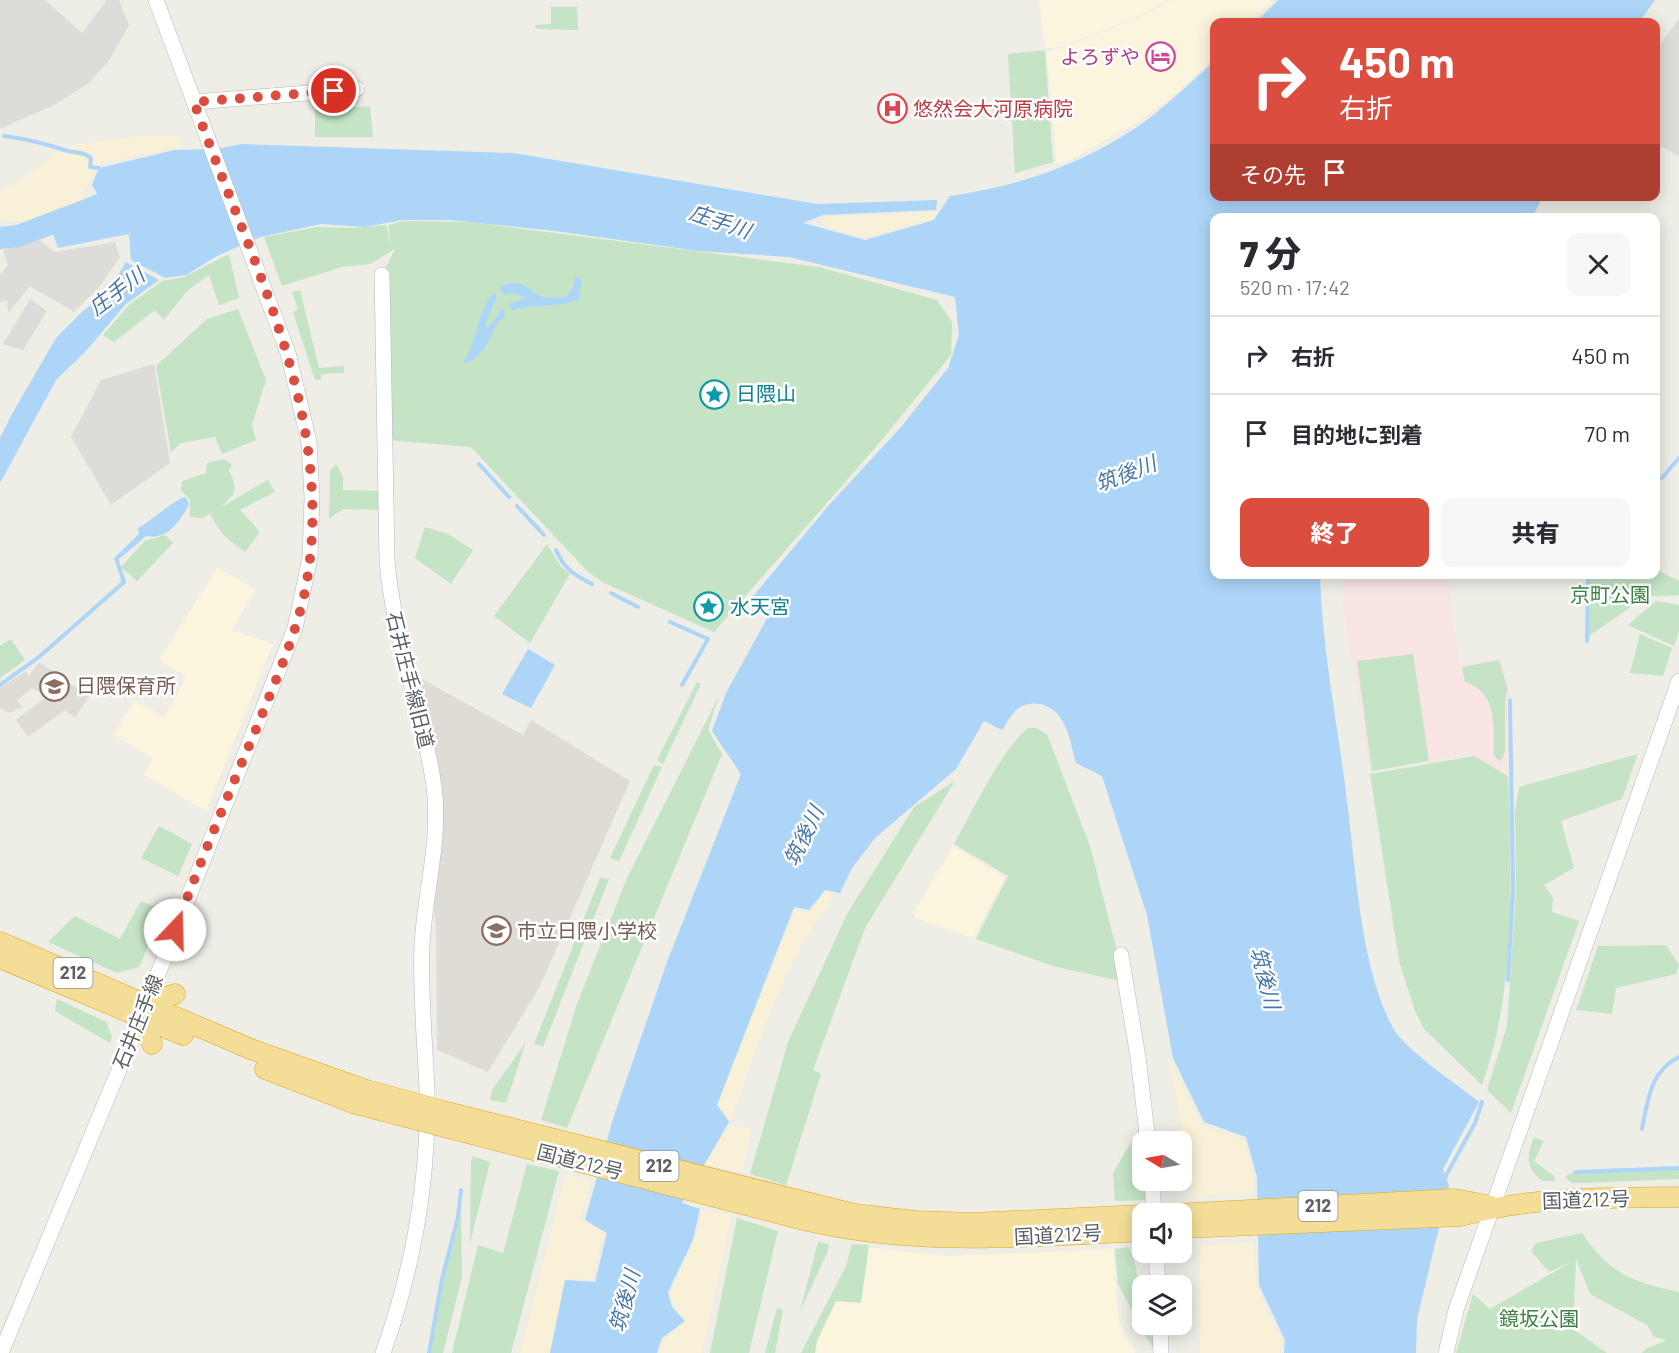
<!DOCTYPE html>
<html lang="ja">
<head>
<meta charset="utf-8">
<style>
	:root { --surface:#fff; --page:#f7f7f7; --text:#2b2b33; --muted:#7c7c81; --line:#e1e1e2; --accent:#db4e3f }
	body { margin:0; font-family:Barlow,"Noto Sans JP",sans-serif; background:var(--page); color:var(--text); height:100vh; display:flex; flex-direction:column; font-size:22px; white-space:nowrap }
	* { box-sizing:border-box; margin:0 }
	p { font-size:20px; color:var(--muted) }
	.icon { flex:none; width:33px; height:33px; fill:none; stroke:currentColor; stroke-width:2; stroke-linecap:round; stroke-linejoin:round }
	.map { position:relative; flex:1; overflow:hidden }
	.sheet { position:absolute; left:1210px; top:213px; width:450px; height:366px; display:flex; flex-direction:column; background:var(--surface); border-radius:12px; box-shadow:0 3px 15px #0003 }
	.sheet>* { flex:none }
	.guide { position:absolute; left:1210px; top:18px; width:450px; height:183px; border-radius:12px; box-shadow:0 3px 15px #0003; background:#db4e3f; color:#fff; overflow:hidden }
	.needle { width:39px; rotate:280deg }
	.tools { position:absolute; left:1132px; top:1131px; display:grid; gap:12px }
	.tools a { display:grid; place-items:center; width:60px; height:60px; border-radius:12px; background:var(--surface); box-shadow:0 3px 15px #0003; font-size:30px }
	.pin { position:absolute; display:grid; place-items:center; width:51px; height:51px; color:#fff; margin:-26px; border:3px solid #fff; border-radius:50%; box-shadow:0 2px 6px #0007 }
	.me { position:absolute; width:66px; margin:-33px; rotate:21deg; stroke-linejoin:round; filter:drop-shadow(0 0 4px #0008) }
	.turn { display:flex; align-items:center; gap:21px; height:126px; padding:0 30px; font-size:27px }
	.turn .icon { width:78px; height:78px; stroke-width:2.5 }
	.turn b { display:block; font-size:42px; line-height:51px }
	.then { display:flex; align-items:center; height:57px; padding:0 30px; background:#0003; gap:12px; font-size:22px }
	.round { display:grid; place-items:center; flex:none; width:63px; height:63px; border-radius:12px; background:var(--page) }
	.head { display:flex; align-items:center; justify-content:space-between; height:102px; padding:0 30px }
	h1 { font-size:36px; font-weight:800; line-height:45px }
	.cta { display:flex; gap:12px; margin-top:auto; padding:12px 30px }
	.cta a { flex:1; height:69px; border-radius:12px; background:var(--accent); color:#fff; font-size:24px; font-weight:800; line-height:69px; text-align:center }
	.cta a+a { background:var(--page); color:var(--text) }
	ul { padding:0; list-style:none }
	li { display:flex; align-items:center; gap:18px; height:78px; padding:0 30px; border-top:2px solid var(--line) }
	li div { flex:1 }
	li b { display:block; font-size:22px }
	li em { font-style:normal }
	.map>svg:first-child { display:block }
	.commercial { fill:#fbf5de }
	.industrial { fill:#dddcd8 }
	.education { fill:#dedcd4 }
	.medical { fill:#f9e6e4 }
	.green { fill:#c4e4c5 }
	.sand { fill:#f8f1d7 }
	.water { fill:#acd5f8 }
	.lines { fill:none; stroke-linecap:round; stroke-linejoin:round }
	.stream { stroke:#acd5f8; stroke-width:4 }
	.river { stroke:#acd5f8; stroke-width:22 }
	.secondary-casing { stroke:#b4b7bc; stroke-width:16 }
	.highway-casing { stroke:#e1a513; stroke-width:21 }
	.secondary { stroke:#fff; stroke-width:15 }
	.highway { stroke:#f4de97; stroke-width:20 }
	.highway-bridge-casing { stroke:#e1a513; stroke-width:21; stroke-linecap:butt }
	.highway-bridge { stroke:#f4de97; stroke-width:20 }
	.route { stroke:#db4e3f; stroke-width:10; stroke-dasharray:0 18 }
	.labels { text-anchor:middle; stroke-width:5; stroke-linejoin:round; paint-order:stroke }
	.shield { fill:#fff; stroke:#8e9093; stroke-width:1.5 }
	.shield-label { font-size:18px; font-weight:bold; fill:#5d6065 }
	.hotel-label { font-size:20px; fill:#b23c85; stroke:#fff; text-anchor:end }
	.health-label { font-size:20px; fill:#be3a42; stroke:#fff; text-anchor:start }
	.culture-label { font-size:20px; fill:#0d838f; stroke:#fff; text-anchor:start }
	.park-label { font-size:20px; fill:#3d8442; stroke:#fff }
	.street-label { font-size:20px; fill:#5d6065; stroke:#fff }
	.education-label { font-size:20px; fill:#785e54; stroke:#fff; text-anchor:start }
	.water-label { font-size:21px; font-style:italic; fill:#4a77a9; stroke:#fff }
</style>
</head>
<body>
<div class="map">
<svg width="1679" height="1353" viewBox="0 0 1679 1353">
	<rect width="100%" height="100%" fill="#eeede6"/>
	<g class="commercial">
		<polygon points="1039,0 1167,0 1147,13 1065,46 1045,49"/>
		<polygon points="1171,0 1273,0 1251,22 1215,22 1215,57 1169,99 1136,123 1066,162 1057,164 1046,51 1065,47 1148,14"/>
		<polygon points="218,567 256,590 232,630 273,644 206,811 144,775 153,758 114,735 134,701 165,717 186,677 159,660"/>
		<polygon points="953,846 1005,877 973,938 915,918 913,913"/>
		<polygon points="855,1246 950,1256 1113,1249 1118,1318 1135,1353 802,1353 849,1267"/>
	</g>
	<g class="industrial">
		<polygon points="0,0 45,0 82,33 107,0 119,0 129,25 110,59 90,82 56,104 0,129"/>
		<polygon points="1679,19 1679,156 1656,144 1656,50"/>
		<polygon points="39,240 55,252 115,242 120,257 100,286 74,312 30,286 8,313 7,300 0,302 0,274 8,265 3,250"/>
		<polygon points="30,299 47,311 23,350 3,344"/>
		<polygon points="154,364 170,463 111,505 71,437 101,380"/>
	</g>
	<g class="education">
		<polygon points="39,662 89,697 75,717 65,710 28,737 16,720 46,697 33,688 17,700 22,707 10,713 0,708 0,688 26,671 29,676"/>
		<polygon points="422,679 523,735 531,720 630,781 540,986 488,1072 437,1050 436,931 433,897 439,830 415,683"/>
	</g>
	<polygon class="medical" points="1344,575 1447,575 1459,665 1500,659 1511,690 1508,699 1509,775 1502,774 1471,754 1370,771 1343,607"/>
	<g class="green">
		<polygon points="551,7 577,7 578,30 536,29 535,25 551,24"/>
		<polygon points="1045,50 1053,162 1015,173 1008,54"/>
		<polygon points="370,106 373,137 315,137 315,110"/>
		<polygon points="404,221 470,222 819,267 937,300 952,322 951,355 875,448 714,632 604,583 587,571 471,447 386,440 382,275 395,249 370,264 342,267 282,286 264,237 317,227 356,228 386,225 391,245 388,225"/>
		<polygon points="229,254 239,298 219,305 209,275 187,291 164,320 155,310 114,342 103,335 129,305 162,281 184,277"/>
		<polygon points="300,290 319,368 344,366 344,373 321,374 321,380 315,380 293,312 298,309 292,292"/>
		<polygon points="238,309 266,380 252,425 256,440 222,454 215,437 181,443 171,452 156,366 207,319"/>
		<path d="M 223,459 L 232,464 L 229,470 C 238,492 237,491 221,507 L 268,480 L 275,492 L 240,510 L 260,532 L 245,552 L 223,535 L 210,515 L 216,510 L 203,518 L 190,517 L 190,500 L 181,490 L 182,481 L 206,473 L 207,463 Z"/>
		<polygon points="336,464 343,477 343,490 379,491 380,510 343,509 329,519 330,471"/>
		<polygon points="425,527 448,534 473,550 451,584 415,558"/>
		<polygon points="165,535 173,543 137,581 121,567 145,541"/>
		<polygon points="547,544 561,567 570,574 530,643 494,616"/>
		<polygon points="1656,569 1679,581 1679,595 1645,597 1589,636 1589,574 1656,574"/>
		<polygon points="1656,601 1679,605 1679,631 1674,646 1628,625"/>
		<polygon points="1640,634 1672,648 1663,676 1630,673"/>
		<polygon points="11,639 25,660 0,678 0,646"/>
		<polygon points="1413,654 1429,761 1372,771 1357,661"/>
		<path d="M 1499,660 L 1508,690 L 1505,701 L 1505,752 L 1501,761 L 1494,757 C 1493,728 1499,693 1465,682 L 1462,667 Z"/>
		<polygon points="697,682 701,684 663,764 657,760"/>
		<polygon points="719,696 708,730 722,754 567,1128 541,1120 577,1004 627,878"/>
		<path d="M 1028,728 L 1036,728 L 1047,734 L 1090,846 L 1125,982 L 1053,966 L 976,939 L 1008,876 L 954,844 C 973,811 1000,751 1028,728 Z"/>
		<polygon points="1638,754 1622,799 1561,821 1574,868 1544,885 1553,898 1552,912 1579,921 1511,1113 1487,1090 1507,1026 1516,890 1515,811 1519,787"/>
		<path d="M 1474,756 L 1508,776 C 1511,878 1517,987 1482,1085 L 1424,1029 L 1415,1011 L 1399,961 L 1370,774 Z"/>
		<polygon points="654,765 662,767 619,861 610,858"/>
		<polygon points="955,781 865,928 813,1070 821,1074 786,1185 750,1174 788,1042 847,914 914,807"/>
		<polygon points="159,826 192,844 178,876 141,858"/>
		<polygon points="600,878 609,879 543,1047 534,1044"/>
		<polygon points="141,901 163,910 139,967 117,973 48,942 75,916 120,939"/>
		<polygon points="1666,945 1679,965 1676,974 1616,988 1612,1014 1576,1010 1598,946"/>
		<polygon points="57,999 106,1022 112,1037 110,1043 55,1011"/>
		<polygon points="526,1042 506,1103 490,1100 492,1090"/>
		<polygon points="1139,1129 1143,1180 1146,1181 1148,1200 1115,1201 1113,1173"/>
		<path d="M 1534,1137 L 1544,1141 L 1534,1161 L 1554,1176 L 1555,1181 L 1543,1181 C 1526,1170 1526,1155 1534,1137 Z"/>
		<polygon points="473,1156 490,1162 470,1243 471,1161"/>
		<polygon points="527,1164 559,1171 511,1353 452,1353 478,1245 503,1253"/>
		<polygon points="1679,1169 1679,1179 1583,1183 1572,1183 1565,1177 1571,1173"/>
		<polygon points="461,1213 462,1277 443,1353 430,1353 443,1282"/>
		<polygon points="737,1218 778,1231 749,1353 710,1353"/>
		<path d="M 1582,1233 C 1610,1274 1632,1282 1679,1292 L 1679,1353 L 1642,1353 L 1645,1349 L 1667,1340 L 1654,1337 L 1647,1325 L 1590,1294 L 1576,1259 L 1573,1329 L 1607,1353 L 1456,1353 L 1473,1294 L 1490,1309 L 1573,1261 L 1549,1272 L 1531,1251 L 1536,1243 Z"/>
		<polygon points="818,1242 829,1244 828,1251 800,1311"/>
		<polygon points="852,1244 869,1245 861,1303 836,1301 817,1341 815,1353 801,1353 846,1266"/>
		<polygon points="1129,1247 1136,1267 1143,1324 1147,1325 1154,1343 1152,1347 1118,1284 1115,1249"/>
		<polygon points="777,1308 783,1310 775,1353 765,1353"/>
	</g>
	<g class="sand">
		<polygon points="148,136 177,136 183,146 101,163 84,192 92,203 35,226 0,219 0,191 25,177 54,153 81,143"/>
		<polygon points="937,212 933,218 865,238 827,227 820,222 827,217"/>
		<path d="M 824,893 L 835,895 C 783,961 759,1042 731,1120 L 718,1104 L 741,1041 L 795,911 L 809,913 Z"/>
		<polygon points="1170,1061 1201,1125 1244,1141 1254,1177 1254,1194 1193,1195"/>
		<polygon points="730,1124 752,1129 742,1172 705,1165"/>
		<polygon points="566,1173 591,1182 580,1219 604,1233 592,1279 566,1278 549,1353 520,1353"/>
		<polygon points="702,1209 732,1215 702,1353 660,1353 664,1339 686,1321 673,1305 670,1291 695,1238"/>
		<polygon points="1254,1242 1256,1287 1281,1341 1280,1353 1200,1353 1200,1246"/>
	</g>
	<g class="water">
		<polygon points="1278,0 1655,0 1639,22 1256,22"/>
		<path d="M 1215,61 L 1215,196 L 1543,197 L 1532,217 L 1215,218 L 1215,574 L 1320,575 C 1322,651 1338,725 1347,801 C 1356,869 1360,967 1393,1028 C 1405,1050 1458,1085 1479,1102 L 1443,1169 L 1449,1186 L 1417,1319 L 1416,1353 L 1284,1353 L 1285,1340 L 1259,1285 L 1257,1177 L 1246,1137 L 1204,1122 L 1173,1058 L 1147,915 L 1102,776 L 1076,763 C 1072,750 1070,734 1063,722 C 1055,706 1035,698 1019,708 C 1012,712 1007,723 1002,730 L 984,721 L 956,769 L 875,838 L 852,868 L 840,893 L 825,890 L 809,910 L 794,907 L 717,1105 L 729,1122 L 682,1203 L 700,1209 L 693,1240 L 668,1292 L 672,1307 L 685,1321 L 662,1338 L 657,1353 L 550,1353 L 565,1280 L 595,1282 L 607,1233 L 585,1220 L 613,1119 L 667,962 L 741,774 L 712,731 L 726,693 L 771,611 L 750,600 L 829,505 L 901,427 L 948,368 L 959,335 L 955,297 L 789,257 L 699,251 L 555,231 L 451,220 L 403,220 L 364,227 L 321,224 L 260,237 L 217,256 L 186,275 L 165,278 L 131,260 L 129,234 L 58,248 L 51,228 L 67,225 L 99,211 L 99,197 L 92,185 L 99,168 L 175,150 L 217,149 L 241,144 L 513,153 L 818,204 L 937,200 L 936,210 L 823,215 L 803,223 L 865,240 L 934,220 L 950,196 C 1015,187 1078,166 1134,129 C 1163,110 1189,83 1215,61 Z"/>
		<polygon points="126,262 159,280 126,304 85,352 56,380 0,483 0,438 12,414 56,338 83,311 108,292"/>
		<path d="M 575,277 L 582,280 L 578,300 C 558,308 534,304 512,310 L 509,304 L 526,298 L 513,293 L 504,295 L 499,288 C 522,274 528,292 543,297 C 551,299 559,298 567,296 L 573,288 Z"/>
		<path d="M 494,292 L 497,296 L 485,326 L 488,328 L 503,308 L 505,316 C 487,331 493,350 466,364 L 464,361 C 478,340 477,310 494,292 Z"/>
		<path d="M 186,497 L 189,505 C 179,522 168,540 146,536 L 117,561 L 113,559 L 139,534 L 138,528 C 152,521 174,499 186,497 Z"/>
		<polygon points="1594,584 1620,585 1620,598 1594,599"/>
		<polygon points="528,649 555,665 531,708 502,694"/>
	</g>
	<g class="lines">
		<g class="stream">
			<path d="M 4,136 C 25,139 44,143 64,150 C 73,153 84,151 91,158 L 90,167 L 99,168"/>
			<polyline points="479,464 509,497"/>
			<polyline points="1662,478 1679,458"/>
			<polyline points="517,506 544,535"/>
			<path d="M 556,550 C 564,569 574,575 592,584"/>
			<polyline points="611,593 638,607"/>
			<polyline points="670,622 708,639 682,685"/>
			<polyline points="1587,641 1588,574"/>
			<polyline points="0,685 39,657 124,582 117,561"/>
			<polyline points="1508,980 1513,889 1510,700"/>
			<path d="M 1642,1129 C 1648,1100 1650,1071 1679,1057"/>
			<polyline points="1575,1172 1679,1168"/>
			<polyline points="1443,1181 1475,1123 1482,1102"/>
			<polyline points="429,1353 442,1279 458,1217 461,1190"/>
		</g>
		<polyline class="river" points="0,238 18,236 118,198 126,199"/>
		<defs>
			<g id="secondary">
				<polyline points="194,102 357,89"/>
				<path d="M 382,275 L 387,560 C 393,637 423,710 434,786 C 441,840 425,891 422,945 C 420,993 425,1042 427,1090 C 429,1180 413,1269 383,1353"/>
				<polyline points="1121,955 1138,1057 1148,1142"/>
				<polyline points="1152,1180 1154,1214"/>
				<polyline points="1156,1252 1158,1286"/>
				<polyline points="1160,1324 1161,1353"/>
				<polyline points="1,1353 141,1017 295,628 310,558 312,498 309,442 288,353 156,0"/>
				<polyline points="1446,1353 1456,1310 1679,681"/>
			</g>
			<g id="highway">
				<polyline points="0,942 253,1050 363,1089"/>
				<polyline points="0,958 183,1035"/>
				<polyline points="146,1004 175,994"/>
				<polyline points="141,1017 152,1044"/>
				<polyline points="265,1069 353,1103"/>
				<polyline points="443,1111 854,1214 915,1221 972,1223 1143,1215"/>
				<path d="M 441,1126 L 800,1219 C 913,1247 1028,1237 1143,1231"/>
				<polyline points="1175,1214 1455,1199 1491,1206"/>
				<path d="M 1182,1228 L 1461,1216 C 1532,1196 1606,1198 1679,1197"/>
			</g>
		</defs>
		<use href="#secondary" class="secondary-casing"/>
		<use href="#highway" class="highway-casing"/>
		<use href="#secondary" class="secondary"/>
		<use href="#highway" class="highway"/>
		<defs>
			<g id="highway-bridge">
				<polyline points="363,1089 443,1111"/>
				<polyline points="353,1103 441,1126"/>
			</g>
		</defs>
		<use href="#highway-bridge" class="highway-bridge-casing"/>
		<use href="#highway-bridge" class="highway-bridge"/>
	</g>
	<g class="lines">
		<path class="route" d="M 175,930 C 200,863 227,797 255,732 C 273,686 295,639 305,591 C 339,419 249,260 194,102 L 334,91"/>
	</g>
	<defs>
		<symbol id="hotel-ring" viewBox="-11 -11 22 22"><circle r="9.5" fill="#fff" stroke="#d1479c" stroke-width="1.5"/><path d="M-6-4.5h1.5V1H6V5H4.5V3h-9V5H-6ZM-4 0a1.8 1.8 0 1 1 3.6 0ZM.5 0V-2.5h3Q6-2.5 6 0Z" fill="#d1479c"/></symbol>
		<symbol id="hospital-ring" viewBox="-11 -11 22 22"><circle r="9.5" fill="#fff" stroke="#e0444e" stroke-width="1.5"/><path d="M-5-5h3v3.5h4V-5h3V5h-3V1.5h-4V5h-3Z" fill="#e0444e"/></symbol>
		<symbol id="sight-ring" viewBox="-11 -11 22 22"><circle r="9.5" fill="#fff" stroke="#0f9aa8" stroke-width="1.5"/><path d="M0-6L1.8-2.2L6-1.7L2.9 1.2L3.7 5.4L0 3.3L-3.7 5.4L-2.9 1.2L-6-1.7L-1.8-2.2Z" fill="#0f9aa8"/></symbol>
		<symbol id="school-ring" viewBox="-11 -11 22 22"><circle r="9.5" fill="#fff" stroke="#8d6e63" stroke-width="1.5"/><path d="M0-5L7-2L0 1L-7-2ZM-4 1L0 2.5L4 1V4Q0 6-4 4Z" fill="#8d6e63"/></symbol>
	</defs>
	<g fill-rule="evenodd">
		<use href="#hotel-ring" x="1144" y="40" width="33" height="33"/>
		<use href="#hospital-ring" x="876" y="92" width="33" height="33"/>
		<use href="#sight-ring" x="698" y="378" width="33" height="33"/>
		<use href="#sight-ring" x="692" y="590" width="33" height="33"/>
		<use href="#school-ring" x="38" y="670" width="33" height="33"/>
		<use href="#school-ring" x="480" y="914" width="33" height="33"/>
	</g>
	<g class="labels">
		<g class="shield">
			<rect x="53.5" y="958" width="39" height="30" rx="4.5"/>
			<rect x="639.5" y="1151" width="39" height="30" rx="4.5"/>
			<rect x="1298.5" y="1191" width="39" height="30" rx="4.5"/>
		</g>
		<g class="shield-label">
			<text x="73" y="979">212</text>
			<text x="659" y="1172">212</text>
			<text x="1318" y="1212">212</text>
		</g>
		<g class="hotel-label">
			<text x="1140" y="64">よろずや</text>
		</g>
		<g class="health-label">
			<text x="913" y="116">悠然会大河原病院</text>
		</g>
		<g class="culture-label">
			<text x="736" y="401">日隈山</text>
			<text x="730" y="614">水天宮</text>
		</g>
		<g class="park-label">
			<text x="1610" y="602">京町公園</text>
			<text x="1539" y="1326">鏡坂公園</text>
		</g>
		<g class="street-label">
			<text transform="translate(410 680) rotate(76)" y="7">石井庄手線旧道</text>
			<text transform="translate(138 1022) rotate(-68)" y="7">石井庄手線</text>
			<text transform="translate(580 1162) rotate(14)" y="7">国道212号</text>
			<text transform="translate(1586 1200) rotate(-2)" y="7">国道212号</text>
			<text transform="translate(1058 1235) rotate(-3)" y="7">国道212号</text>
		</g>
		<g class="education-label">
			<text x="76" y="693">日隈保育所</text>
			<text x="517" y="938">市立日隈小学校</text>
		</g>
		<g class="water-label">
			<text transform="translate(720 222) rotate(19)" y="7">庄手川</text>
			<text transform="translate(117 292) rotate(-37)" y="7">庄手川</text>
			<text transform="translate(1126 474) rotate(-21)" y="7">筑後川</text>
			<text transform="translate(804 836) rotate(-64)" y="7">筑後川</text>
			<text transform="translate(1265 978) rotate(76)" y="7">筑後川</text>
			<text transform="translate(625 1301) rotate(-75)" y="7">筑後川</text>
		</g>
	</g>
</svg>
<div class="tools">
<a><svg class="needle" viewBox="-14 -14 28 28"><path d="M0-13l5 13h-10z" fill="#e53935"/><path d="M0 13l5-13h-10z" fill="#7c7c81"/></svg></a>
<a><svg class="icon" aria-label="sound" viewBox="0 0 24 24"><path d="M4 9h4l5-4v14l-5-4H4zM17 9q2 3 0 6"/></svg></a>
<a><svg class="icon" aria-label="layers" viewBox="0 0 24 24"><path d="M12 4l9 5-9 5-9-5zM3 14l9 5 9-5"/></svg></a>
</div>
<div class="pin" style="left:334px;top:91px;background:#d93025"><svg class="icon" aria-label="arrive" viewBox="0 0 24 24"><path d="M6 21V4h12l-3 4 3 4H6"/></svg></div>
<svg class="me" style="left:175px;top:930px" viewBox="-20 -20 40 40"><circle r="19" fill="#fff"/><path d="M0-13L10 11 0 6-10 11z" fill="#db4e3f"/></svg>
<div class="guide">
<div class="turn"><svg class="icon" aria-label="right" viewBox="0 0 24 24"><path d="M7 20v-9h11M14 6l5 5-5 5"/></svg><div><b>450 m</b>右折</div></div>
<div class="then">その先<svg class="icon" aria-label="arrive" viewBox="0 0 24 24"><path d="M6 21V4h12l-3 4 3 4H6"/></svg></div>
</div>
<section class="sheet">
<div class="head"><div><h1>7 分</h1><p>520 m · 17:42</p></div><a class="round"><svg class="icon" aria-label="close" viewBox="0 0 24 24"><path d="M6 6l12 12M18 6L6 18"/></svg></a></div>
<ul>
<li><svg class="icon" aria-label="right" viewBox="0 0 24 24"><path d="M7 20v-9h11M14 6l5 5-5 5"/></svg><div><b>右折</b></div><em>450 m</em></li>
<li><svg class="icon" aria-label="arrive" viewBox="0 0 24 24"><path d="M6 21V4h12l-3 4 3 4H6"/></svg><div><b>目的地に到着</b></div><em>70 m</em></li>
</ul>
<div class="cta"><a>終了</a><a>共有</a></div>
</section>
</div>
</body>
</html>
